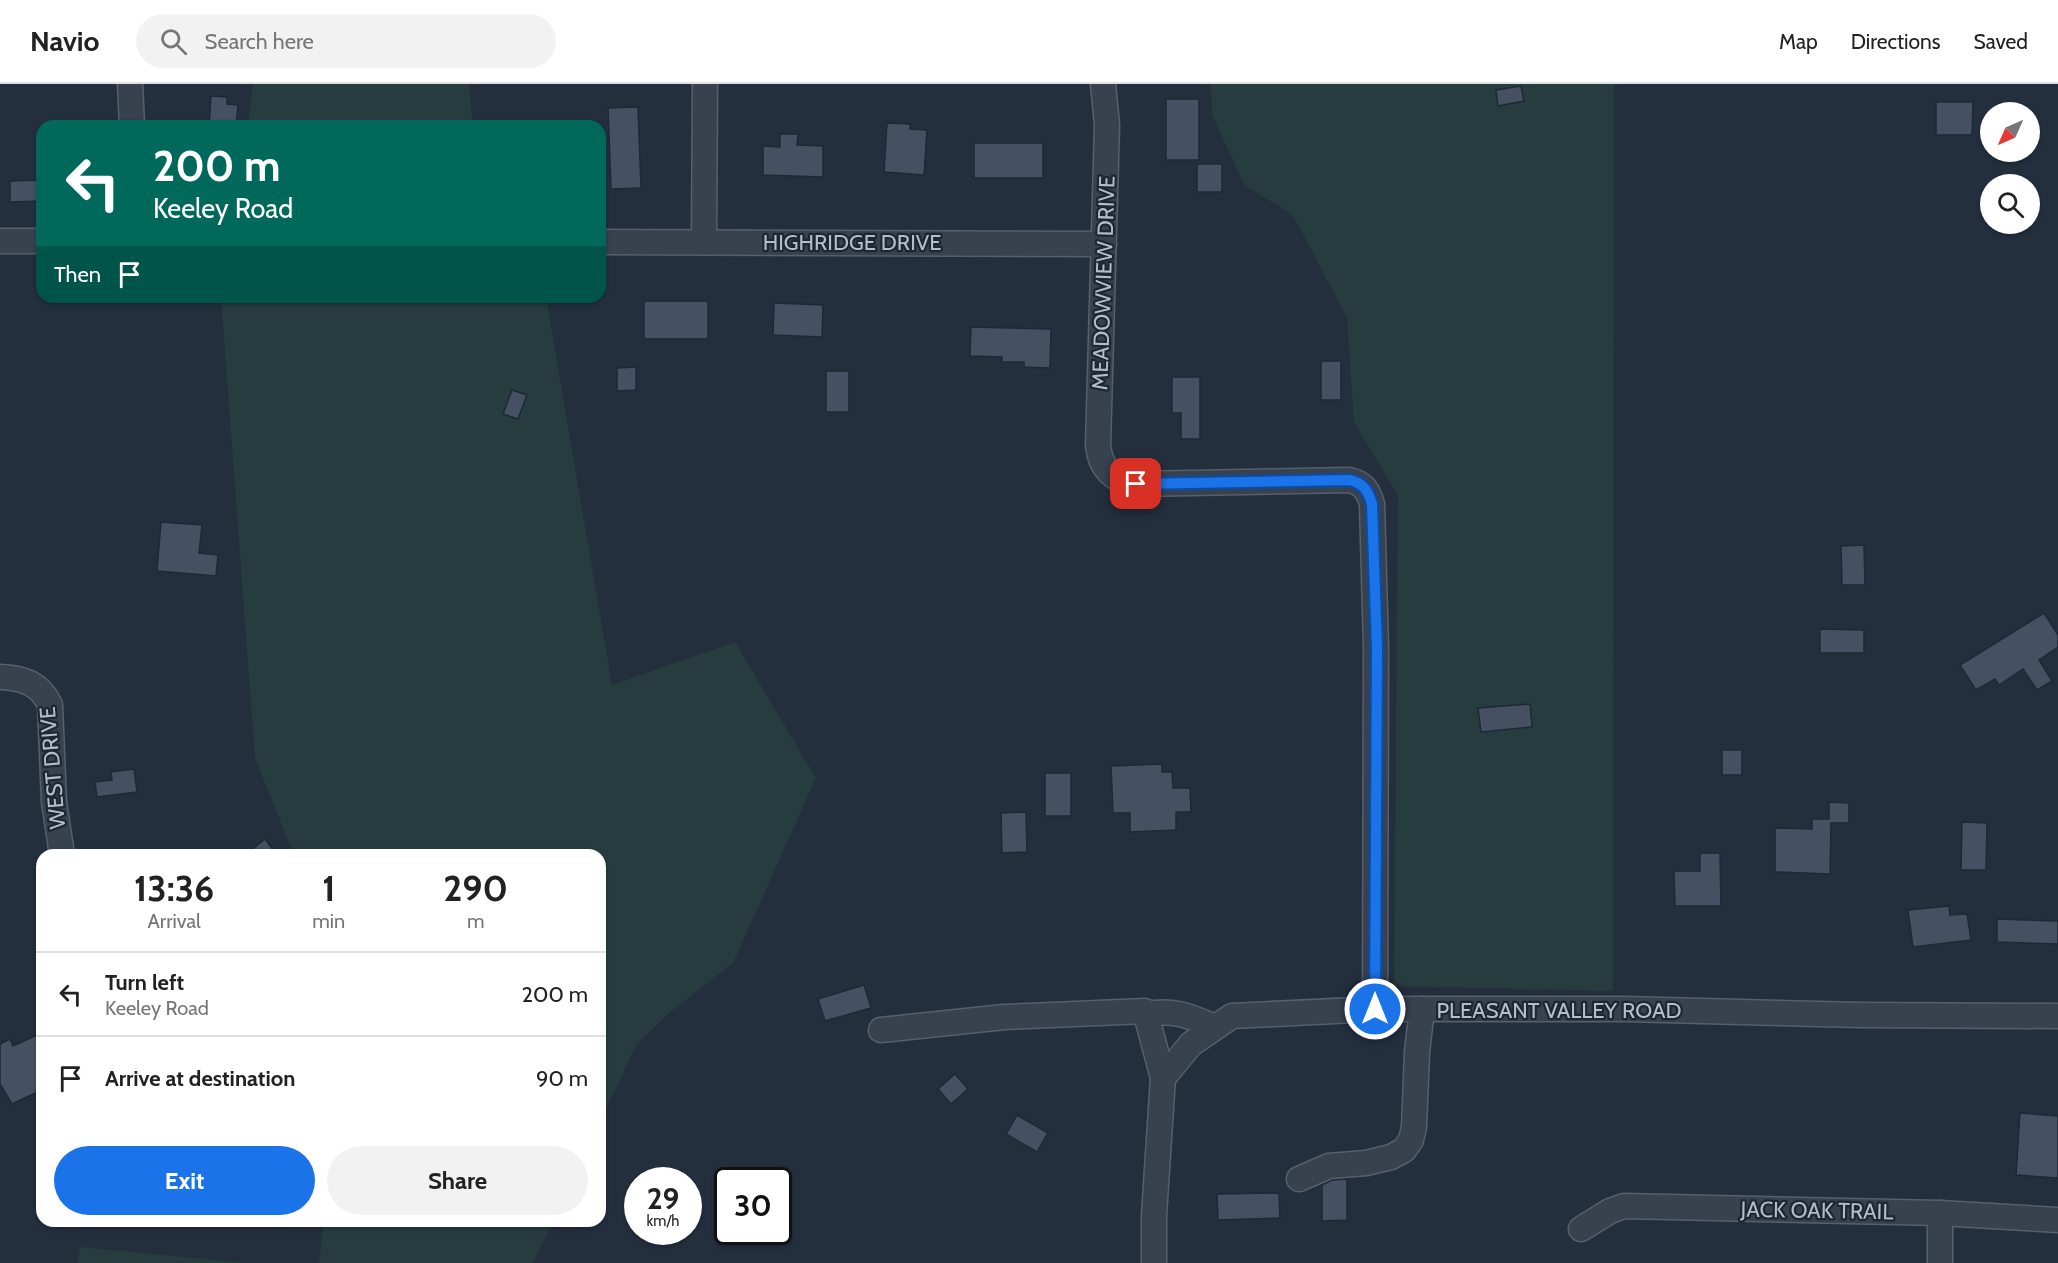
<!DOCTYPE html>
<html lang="en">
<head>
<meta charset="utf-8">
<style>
	:root { --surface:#fff; --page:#f2f2f2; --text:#222; --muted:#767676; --line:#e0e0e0; --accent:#1a73e8 }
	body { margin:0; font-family:Cabin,sans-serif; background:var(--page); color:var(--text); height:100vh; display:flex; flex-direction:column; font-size:22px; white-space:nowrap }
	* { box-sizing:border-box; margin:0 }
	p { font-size:20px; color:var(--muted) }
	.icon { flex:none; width:33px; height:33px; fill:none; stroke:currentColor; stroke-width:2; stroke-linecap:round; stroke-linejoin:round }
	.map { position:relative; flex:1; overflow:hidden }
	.side { position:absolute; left:36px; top:765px; width:570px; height:378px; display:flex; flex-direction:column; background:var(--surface); border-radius:18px; box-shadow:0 2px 4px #0004 }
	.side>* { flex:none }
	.banner { position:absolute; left:36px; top:36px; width:570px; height:183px; border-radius:18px; box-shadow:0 2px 4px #0004; background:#00695c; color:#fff; overflow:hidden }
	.needle { width:39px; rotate:225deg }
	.buttons { position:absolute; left:1980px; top:18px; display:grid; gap:12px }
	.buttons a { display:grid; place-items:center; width:60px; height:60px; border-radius:50%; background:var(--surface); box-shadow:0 2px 4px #0004; font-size:30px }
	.speed { position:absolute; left:624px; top:1083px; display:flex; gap:12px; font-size:30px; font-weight:700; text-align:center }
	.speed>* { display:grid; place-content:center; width:78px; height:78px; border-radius:50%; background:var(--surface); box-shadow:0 2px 4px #0004; line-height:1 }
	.speed small { font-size:15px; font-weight:400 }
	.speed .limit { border:3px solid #111; border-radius:9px; background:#fff; color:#111 }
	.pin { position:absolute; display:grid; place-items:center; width:51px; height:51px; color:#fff; margin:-26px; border-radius:12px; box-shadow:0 3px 9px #0006 }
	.me { position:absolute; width:66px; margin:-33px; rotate:0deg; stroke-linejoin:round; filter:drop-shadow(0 0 4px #0008) }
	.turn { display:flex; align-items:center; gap:21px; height:126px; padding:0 18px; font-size:27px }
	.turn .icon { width:78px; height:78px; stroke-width:2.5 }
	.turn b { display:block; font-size:42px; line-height:51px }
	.then { display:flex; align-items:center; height:57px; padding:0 18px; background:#0003; gap:12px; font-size:22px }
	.eta { display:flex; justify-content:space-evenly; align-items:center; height:102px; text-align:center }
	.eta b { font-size:36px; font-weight:700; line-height:42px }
	.action { display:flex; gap:12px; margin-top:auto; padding:12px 18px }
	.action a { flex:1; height:69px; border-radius:36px; background:var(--accent); color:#fff; font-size:24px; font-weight:700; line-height:69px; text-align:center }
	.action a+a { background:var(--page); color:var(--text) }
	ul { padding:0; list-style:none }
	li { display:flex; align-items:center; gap:18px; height:84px; padding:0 18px; border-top:2px solid var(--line) }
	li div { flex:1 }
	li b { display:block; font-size:22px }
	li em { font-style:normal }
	header { display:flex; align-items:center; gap:36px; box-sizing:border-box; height:84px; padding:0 30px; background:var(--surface); border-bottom:2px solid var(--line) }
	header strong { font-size:28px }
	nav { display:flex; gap:33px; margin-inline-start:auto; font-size:21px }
	.search { width:420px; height:54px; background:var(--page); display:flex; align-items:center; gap:15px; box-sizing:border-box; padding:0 21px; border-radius:33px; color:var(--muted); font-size:22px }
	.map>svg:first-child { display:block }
	.green { fill:#263c3f }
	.building { fill:#455162; stroke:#1f2835; stroke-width:1.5 }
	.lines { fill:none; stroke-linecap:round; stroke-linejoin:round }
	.minor-casing { stroke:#565f6c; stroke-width:27 }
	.minor { stroke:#38414e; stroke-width:24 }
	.route-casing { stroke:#114b97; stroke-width:15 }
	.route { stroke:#1a73e8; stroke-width:10 }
	.labels { text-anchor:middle; stroke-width:4.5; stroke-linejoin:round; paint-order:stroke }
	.street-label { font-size:22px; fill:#b4bcc9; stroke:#1d2633 }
</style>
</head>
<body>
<header>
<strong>Navio</strong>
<div class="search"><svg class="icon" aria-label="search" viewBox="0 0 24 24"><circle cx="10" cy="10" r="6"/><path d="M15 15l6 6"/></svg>Search here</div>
<nav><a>Map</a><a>Directions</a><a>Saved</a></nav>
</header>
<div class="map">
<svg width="2058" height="1179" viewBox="0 0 2058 1179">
	<rect width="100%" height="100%" fill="#242f3e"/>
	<g class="green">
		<polygon points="253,0 469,0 473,42 248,42"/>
		<polygon points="1211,0 1614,0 1613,907 1394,902 1398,412 1354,338 1347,234 1293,131 1245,102 1212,31"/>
		<polygon points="221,213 546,213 612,601 735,558 816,694 733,879 669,929 636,961 600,1038 600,771 294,771 255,674"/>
		<polygon points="324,1137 553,1137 533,1179 319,1179"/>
		<polygon points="80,1163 246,1179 77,1179"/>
	</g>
	<g class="building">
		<polygon points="1521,2 1524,17 1498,22 1496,6"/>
		<polygon points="211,12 227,13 227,20 238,21 236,42 209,42"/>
		<rect x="1166" y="15" width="33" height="61"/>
		<polygon points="1936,18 1973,18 1972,51 1936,51"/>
		<polygon points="638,23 641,104 611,105 608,24"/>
		<polygon points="887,39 910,40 910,45 927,46 924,91 884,88"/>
		<polygon points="780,50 798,50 797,61 823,62 823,93 763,91 763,62 780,63"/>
		<rect x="974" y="59" width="69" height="35"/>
		<rect x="1197" y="80" width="25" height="28"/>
		<polygon points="42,96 42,117 10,118 10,97"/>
		<rect x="644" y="217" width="64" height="38"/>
		<polygon points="774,219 823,221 822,253 773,251"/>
		<polygon points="971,243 1051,245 1050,284 1024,283 1024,278 1002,278 1002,273 970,272"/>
		<rect x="1321" y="277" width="20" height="39"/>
		<polygon points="636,283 636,306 617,307 617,284"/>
		<rect x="826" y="287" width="23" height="41"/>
		<polygon points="1172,293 1200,293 1200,355 1181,355 1181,329 1172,329"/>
		<polygon points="512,306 527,311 518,335 503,330"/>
		<polygon points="161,438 202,441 199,469 218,471 216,492 157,487"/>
		<polygon points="1864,461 1865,501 1842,501 1841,462"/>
		<polygon points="2044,529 2058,551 2058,563 2039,576 2052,597 2037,606 2023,585 1999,601 1995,595 1976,606 1960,581"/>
		<polygon points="1820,545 1864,546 1864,569 1820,569"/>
		<polygon points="1530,620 1532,643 1481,648 1478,624"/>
		<rect x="1722" y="666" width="20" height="25"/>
		<polygon points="1162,680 1162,688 1172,688 1173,704 1190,704 1191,728 1176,728 1176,746 1130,748 1130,729 1113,729 1111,682"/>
		<polygon points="134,685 137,708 97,713 95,698 112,696 111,688"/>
		<rect x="1045" y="689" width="26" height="43"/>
		<polygon points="1829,718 1849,719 1849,739 1831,739 1830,790 1775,788 1775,744 1812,745 1812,735 1829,735"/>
		<polygon points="1026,728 1027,768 1002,769 1001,729"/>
		<polygon points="1962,738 1987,739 1986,786 1961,786"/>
		<polygon points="265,755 277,771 245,771"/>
		<polygon points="1700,769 1720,769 1721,822 1675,822 1674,787 1700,787"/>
		<polygon points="1949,822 1950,831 1967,830 1971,856 1913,863 1908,826"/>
		<polygon points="1997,835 2058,837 2058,860 1997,858"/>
		<polygon points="864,901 871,924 825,937 818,915"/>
		<polygon points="39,950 42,958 42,1006 12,1020 0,1000 0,960 10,955 13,962"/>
		<polygon points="955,990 968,1005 951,1020 938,1005"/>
		<polygon points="2020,1029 2058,1032 2058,1094 2016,1091"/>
		<polygon points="1017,1031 1048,1049 1037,1068 1006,1050"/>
		<polygon points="1347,1095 1347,1136 1322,1137 1322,1101 1332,1096"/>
		<polygon points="1279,1109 1280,1134 1218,1136 1217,1110"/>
	</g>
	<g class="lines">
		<defs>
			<g id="minor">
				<polyline points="130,0 132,42"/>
				<path d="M 1103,0 L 1107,41 L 1098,361 C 1100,384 1113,397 1136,400 L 1349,396 C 1363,399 1368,406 1372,420 L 1376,564 L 1375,925"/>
				<polyline points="704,156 705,0"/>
				<polyline points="0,157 42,157"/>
				<polyline points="600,158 1104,160"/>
				<path d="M 0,593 C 23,594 40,599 50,621 L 54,718 L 62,771"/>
				<path d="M 1146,930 C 1175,925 1189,932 1215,943"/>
				<polyline points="881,946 1004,933 1145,927 1163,994"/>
				<polyline points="1299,1095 1329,1082 1366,1079 1391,1073 1404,1066 1411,1056 1414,1043 1417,968 1422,925"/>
				<polyline points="1581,1145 1610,1127 1624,1122 1940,1129 2058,1136"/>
				<polyline points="1154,1179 1154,1131 1163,994 1191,960 1232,932 1375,925 1625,925 1860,931 2058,932"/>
				<polyline points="1940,1179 1940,1129"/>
			</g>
		</defs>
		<use href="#minor" class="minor-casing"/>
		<use href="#minor" class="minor"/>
	</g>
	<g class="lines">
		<defs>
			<path id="route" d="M 1136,400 L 1349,396 C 1363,399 1368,406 1372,420 L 1377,564 L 1375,925"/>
		</defs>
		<use href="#route" class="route-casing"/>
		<use href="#route" class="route"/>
	</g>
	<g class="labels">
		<g class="street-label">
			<text x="852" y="166">HIGHRIDGE DRIVE</text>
			<text transform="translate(1103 199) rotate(-88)" y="8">MEADOWVIEW DRIVE</text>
			<text transform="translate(52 684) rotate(-95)" y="8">WEST DRIVE</text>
			<text x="1559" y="934">PLEASANT VALLEY ROAD</text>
			<text transform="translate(1817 1126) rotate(1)" y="8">JACK OAK TRAIL</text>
		</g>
	</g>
</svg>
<div class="buttons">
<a><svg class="needle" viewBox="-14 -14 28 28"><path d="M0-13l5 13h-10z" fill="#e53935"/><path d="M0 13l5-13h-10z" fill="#767676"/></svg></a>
<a><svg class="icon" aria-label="search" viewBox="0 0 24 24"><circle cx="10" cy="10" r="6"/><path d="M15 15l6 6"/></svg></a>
</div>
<div class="speed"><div>29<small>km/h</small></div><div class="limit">30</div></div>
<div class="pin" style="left:1136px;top:400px;background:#d93025"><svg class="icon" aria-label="arrive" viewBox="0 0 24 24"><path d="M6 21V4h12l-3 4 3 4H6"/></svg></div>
<svg class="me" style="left:1375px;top:925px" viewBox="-20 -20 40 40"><circle r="17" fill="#1a73e8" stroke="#fff" stroke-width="3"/><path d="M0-11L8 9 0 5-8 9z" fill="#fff"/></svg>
<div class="banner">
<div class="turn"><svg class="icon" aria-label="left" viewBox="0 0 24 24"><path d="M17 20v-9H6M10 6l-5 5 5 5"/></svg><div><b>200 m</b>Keeley Road</div></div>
<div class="then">Then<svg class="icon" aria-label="arrive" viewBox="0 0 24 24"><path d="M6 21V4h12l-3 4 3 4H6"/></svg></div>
</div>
<section class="side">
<div class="eta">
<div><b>13:36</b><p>Arrival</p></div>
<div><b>1</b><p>min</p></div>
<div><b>290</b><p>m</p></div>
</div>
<ul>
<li><svg class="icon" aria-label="left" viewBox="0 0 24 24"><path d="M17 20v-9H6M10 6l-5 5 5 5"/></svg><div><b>Turn left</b><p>Keeley Road</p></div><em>200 m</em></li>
<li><svg class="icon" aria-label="arrive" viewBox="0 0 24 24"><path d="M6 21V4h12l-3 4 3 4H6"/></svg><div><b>Arrive at destination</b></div><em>90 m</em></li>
</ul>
<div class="action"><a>Exit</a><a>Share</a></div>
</section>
</div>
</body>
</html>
